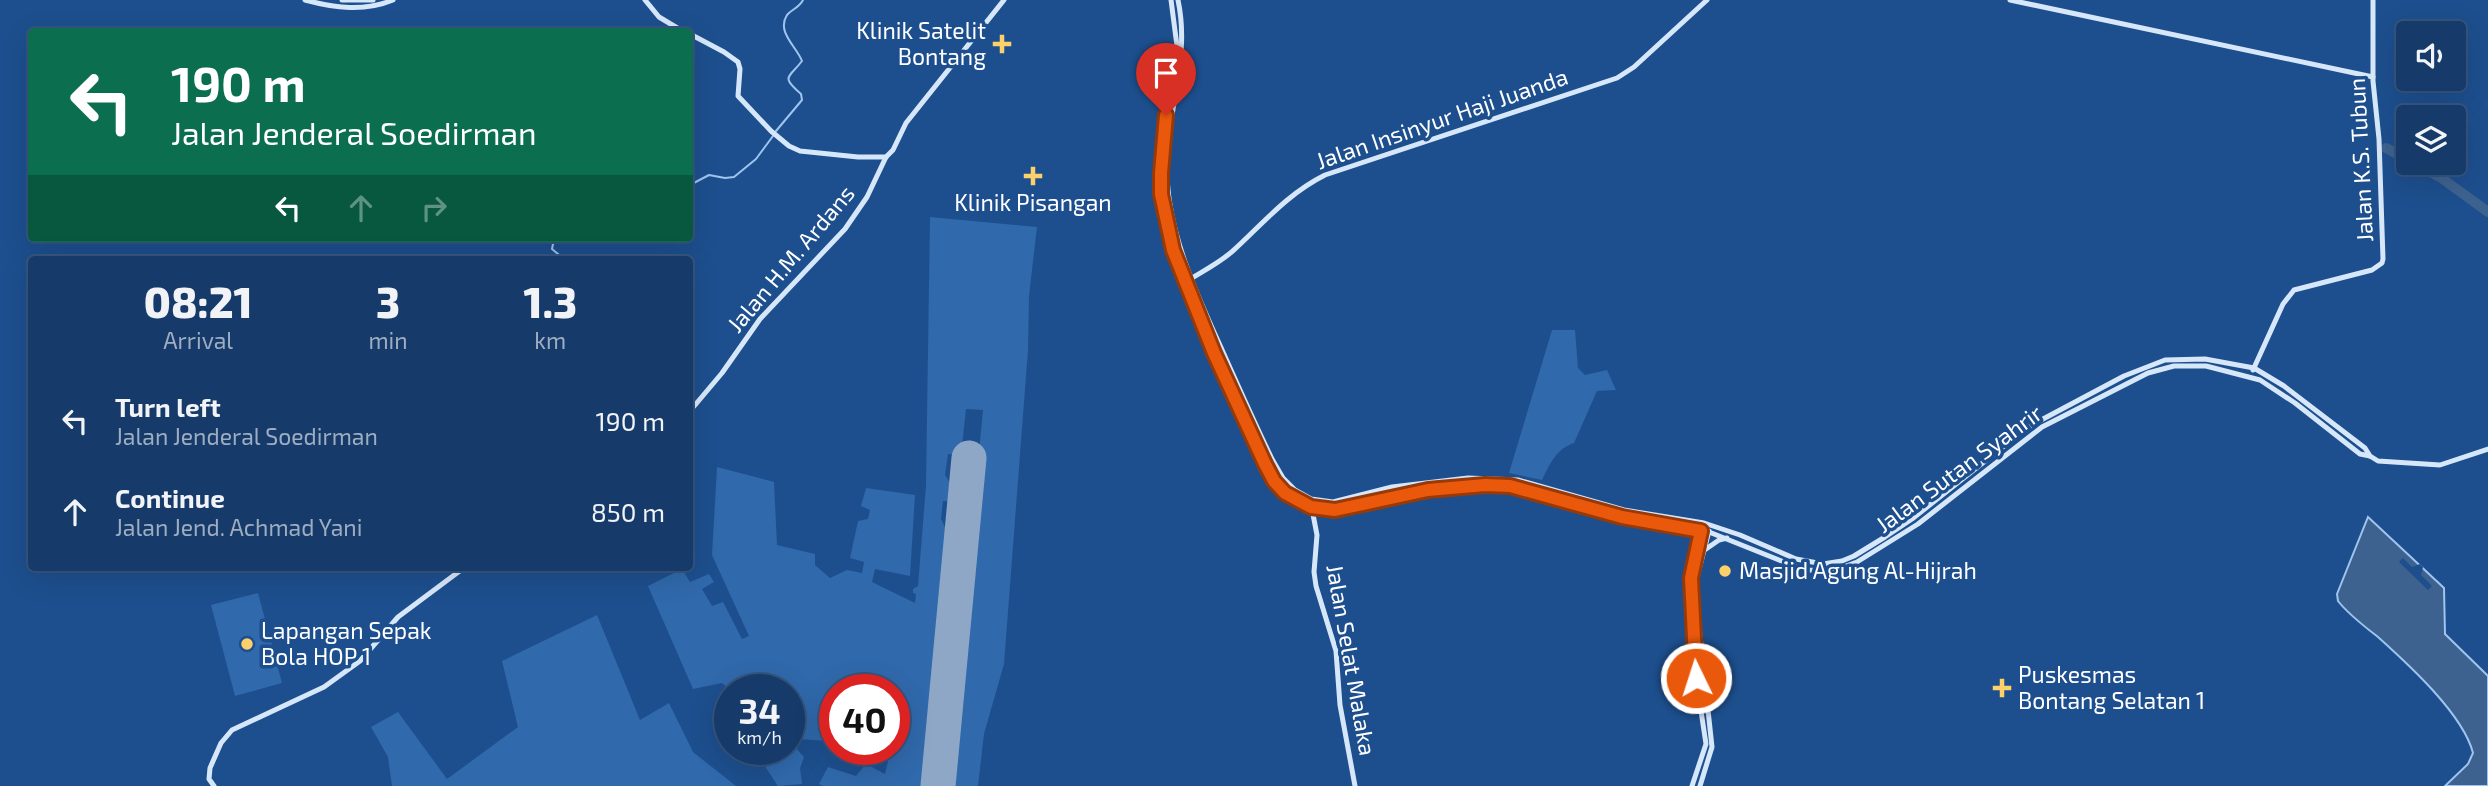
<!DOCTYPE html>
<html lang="en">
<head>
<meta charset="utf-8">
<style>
	:root { --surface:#163b6a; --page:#1f4270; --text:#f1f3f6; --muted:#9eadc1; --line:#35557e }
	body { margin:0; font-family:"Exo 2",sans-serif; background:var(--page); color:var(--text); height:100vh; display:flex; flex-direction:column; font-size:26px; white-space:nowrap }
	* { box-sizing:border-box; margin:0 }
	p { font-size:23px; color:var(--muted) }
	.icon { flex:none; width:38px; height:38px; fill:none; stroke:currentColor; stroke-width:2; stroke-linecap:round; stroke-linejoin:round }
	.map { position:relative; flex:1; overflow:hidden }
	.side { position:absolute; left:28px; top:256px; width:665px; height:315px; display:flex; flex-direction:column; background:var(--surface); border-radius:7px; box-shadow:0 7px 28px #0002,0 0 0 2px var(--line) }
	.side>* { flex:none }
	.top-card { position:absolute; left:28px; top:28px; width:665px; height:214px; border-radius:7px; box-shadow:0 7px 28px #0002,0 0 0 2px var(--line); background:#0b6e4f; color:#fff; overflow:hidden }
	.controls { position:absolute; left:2396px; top:21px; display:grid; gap:14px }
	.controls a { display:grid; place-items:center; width:70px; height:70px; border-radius:7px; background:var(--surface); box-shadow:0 7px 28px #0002,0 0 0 2px var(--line); font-size:35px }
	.speed { position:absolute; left:714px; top:674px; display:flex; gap:14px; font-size:35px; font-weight:700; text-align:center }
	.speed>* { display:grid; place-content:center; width:91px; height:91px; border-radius:50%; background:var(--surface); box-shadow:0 7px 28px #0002,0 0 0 2px var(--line); line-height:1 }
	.speed small { font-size:18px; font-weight:400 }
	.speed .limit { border:10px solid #d22; background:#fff; color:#111 }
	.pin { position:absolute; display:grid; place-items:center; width:60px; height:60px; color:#fff; margin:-72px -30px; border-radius:50% 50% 50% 0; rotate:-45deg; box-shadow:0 0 7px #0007 }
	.pin .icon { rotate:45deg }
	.me { position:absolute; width:77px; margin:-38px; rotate:356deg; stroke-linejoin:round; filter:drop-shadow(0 0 5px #0008) }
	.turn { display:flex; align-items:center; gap:24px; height:147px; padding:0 28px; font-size:32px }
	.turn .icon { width:91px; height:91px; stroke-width:2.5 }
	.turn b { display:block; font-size:49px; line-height:60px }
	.lanes { display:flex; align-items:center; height:66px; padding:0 28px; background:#0003; justify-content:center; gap:35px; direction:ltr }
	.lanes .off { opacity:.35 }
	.eta { display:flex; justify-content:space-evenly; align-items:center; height:119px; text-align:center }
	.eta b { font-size:42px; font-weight:800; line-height:49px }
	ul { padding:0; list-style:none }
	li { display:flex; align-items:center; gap:21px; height:91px; padding:0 28px }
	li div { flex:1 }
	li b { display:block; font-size:26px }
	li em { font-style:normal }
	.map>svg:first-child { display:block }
	.green { fill:#3069ac }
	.water { fill:#3e628f; stroke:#9ec4ef; stroke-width:2 }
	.pier { fill:#1d4f8e }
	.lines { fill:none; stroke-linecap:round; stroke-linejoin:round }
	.stream { stroke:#9ec4ef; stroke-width:2 }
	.river { stroke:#3e628f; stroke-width:10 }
	.runway { stroke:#8ea7c6; stroke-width:35 }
	.secondary { stroke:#d7e7fa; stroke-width:5 }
	.route-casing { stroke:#983908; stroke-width:18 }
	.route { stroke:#ea580c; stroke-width:12 }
	.poi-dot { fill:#fdd16a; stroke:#1d4f8e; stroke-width:2.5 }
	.labels { text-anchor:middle; stroke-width:7; stroke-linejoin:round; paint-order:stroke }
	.poi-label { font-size:23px; fill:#fff; stroke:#1d4f8e; text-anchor:start }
	.street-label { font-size:23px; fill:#fff; stroke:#1d4f8e }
</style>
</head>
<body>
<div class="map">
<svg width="2488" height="786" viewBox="0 0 2488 786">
	<rect width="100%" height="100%" fill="#1d4f8e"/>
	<g class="green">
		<polygon points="930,217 1037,227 1029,296 1028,350 1004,664 984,734 978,786 947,786 983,410 966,409 961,455 948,454 945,475 957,494 956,502 943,501 941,519 952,541 928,786 823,786 819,784 828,767 856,776 866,764 885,774 891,749 894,749 894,690 835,690 835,732 826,741 799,739 795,747 804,757 800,768 802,784 778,786 766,768 763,749 789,749 789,690 730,690 722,683 693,689 648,586 682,569 690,582 709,574 714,582 702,589 712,606 723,602 742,639 749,636 712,555 717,467 774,482 777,545 815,554 815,565 830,578 847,570 862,573 864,562 850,558 858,521 868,519 870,510 861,506 866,488 915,495 910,576 875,569 872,582 915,603 916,594 913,593 913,589 918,586 926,485"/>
		<path d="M 1552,330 L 1575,330 L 1578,368 L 1585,375 L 1607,370 L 1616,390 L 1597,391 L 1574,443 C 1556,449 1550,464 1542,480 L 1509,473 Z"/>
		<polygon points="258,593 282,683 235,696 211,605"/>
		<polygon points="597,615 640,720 669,703 693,752 736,786 392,786 388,757 371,727 398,712 447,779 518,727 502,661"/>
	</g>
	<path class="water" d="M 2368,517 L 2444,588 L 2445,634 L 2488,676 L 2488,786 L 2445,786 L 2468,764 L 2473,753 C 2463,714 2408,664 2378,637 C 2364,626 2349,615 2338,601 L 2337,594 Z"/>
	<polygon class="pier" points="2403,558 2412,567 2420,564 2423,567 2421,575 2432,586 2428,590 2399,562"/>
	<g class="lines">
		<g class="stream">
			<path d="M 776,131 L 802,100 L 801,94 C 780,76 789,78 802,61 C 797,47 776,32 787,15 C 792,9 799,8 803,0"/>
			<polyline points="690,185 709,175 725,178 734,177 756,159 773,136"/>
			<polyline points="559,238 553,244 552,249 564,259"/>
		</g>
		<g class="river">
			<polyline points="2386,148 2408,160"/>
			<polyline points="2414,163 2440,177 2488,212"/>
		</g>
		<polyline class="runway" points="938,786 969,458"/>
		<g class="secondary">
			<path d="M 305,0 C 335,8 364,12 393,0"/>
			<polyline points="342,0 373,0"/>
			<polyline points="645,0 659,17 684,32"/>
			<polyline points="1171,0 1177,46 1163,133 1161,173 1161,194 1167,224 1186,287 1265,464 1278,487 1293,498 1311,507 1335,510 1428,490 1485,485 1510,486 1622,517 1709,532 1794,566 1808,570 1833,571 1857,562 1918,524 2042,427 2148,373 2174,366 2206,366 2260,380 2295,403 2360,454 2370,456 2378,461 2440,465 2488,449"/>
			<path d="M 1178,0 C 1191,61 1165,114 1167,175 C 1169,236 1198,297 1223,352 C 1239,388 1255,424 1272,459 L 1283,478 L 1295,490 L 1311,499 L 1333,502 L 1392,487 L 1468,478 L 1518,480 L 1624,510 L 1704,523 L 1740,535 L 1796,559 L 1823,564 L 1842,561 L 1854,556 L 1885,537 L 1912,519 L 2028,427 L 2124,376 L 2165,360 L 2205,359 L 2254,368 L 2284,386 L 2365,448 L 2370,456"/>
			<polyline points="2010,0 2373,77"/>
			<polyline points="690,34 724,52 738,62 740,69 738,96 771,131 789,146 800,151 858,157 886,157"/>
			<path d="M 1190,279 C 1205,270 1223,261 1236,248 C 1265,221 1289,193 1325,175 L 1617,78 L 1634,67 L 1707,0"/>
			<polyline points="2253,370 2283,304 2294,290 2372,270 2382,263 2383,259 2379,139 2373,81 2373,0"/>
			<polyline points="690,411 722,373 760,319 845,229 867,197 886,157 893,150 906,123 1004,0"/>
			<polyline points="1311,504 1317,535 1314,572 1316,586 1336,651 1340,705 1355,786"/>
			<polyline points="1706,549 1719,540 1727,538"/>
			<polyline points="214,786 209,779 210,768 221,743 232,730 324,687 360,661 398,617 465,567"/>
			<polyline points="1692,786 1706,744 1696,678 1690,590 1695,554 1702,528"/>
			<polyline points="1700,786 1712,747 1697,608 1697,577 1709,531"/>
		</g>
	</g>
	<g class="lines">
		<defs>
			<polyline id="route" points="1166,115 1161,173 1161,194 1173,250 1214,353 1265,464 1274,481 1285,493 1311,507 1335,510 1428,490 1485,485 1510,486 1622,517 1701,531 1691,578 1696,678"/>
		</defs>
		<use href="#route" class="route-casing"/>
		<use href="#route" class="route"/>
	</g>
	<g class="poi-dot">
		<path d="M998.5 33.5h7v7h7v7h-7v7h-7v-7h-7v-7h7z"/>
		<path d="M1029.5 165.5h7v7h7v7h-7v7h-7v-7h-7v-7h7z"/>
		<circle cx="1725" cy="571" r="7"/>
		<circle cx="247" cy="644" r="7"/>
		<path d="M1998.5 677.5h7v7h7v7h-7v7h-7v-7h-7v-7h7z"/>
	</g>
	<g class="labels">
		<g class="poi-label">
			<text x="986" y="39" text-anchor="end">Klinik Satelit<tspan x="986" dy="26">Bontang</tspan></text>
			<text x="1033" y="211" text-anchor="middle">Klinik Pisangan</text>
			<text x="1739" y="579">Masjid Agung Al-Hijrah</text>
			<text x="261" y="639">Lapangan Sepak<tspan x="261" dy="26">Bola HOP 1</tspan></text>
			<text x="2018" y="683">Puskesmas<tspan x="2018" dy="26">Bontang Selatan 1</tspan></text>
		</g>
		<g class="street-label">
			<text transform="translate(1442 119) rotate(-19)" y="8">Jalan Insinyur Haji Juanda</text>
			<text transform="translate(2361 160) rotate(-93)" y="8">Jalan K.S. Tubun</text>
			<text transform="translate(791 259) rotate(-50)" y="8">Jalan H.M. Ardans</text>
			<text transform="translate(1959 469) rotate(-36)" y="8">Jalan Sutan Syahrir</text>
			<text transform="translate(1351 660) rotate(80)" y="8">Jalan Selat Malaka</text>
		</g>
	</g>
</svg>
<div class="controls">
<a><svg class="icon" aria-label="sound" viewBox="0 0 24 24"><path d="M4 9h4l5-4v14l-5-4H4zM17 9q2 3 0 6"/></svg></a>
<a><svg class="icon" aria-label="layers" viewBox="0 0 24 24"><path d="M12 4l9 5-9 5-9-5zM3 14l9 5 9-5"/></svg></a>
</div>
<div class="speed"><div>34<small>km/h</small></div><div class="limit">40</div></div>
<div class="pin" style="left:1166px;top:115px;background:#d93025"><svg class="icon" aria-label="arrive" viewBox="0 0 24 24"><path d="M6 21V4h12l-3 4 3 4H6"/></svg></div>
<svg class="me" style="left:1696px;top:678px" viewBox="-20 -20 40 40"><circle r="17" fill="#ea580c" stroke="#fff" stroke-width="3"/><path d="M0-11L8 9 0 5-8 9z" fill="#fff"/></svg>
<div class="top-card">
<div class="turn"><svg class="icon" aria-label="left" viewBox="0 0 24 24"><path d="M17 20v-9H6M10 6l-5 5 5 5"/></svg><div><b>190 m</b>Jalan Jenderal Soedirman</div></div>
<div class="lanes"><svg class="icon" aria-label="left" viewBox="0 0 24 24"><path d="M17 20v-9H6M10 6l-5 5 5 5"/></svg><svg class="icon off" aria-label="ahead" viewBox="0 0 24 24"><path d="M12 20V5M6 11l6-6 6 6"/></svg><svg class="icon off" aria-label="right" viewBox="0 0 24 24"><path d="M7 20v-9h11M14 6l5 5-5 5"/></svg></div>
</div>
<section class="side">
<div class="eta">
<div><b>08:21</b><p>Arrival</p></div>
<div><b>3</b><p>min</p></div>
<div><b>1.3</b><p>km</p></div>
</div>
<ul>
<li><svg class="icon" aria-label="left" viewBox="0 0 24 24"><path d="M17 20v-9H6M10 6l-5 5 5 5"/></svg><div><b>Turn left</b><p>Jalan Jenderal Soedirman</p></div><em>190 m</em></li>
<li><svg class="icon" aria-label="ahead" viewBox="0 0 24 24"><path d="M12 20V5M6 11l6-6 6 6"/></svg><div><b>Continue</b><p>Jalan Jend. Achmad Yani</p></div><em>850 m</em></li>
</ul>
</section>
</div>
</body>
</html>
